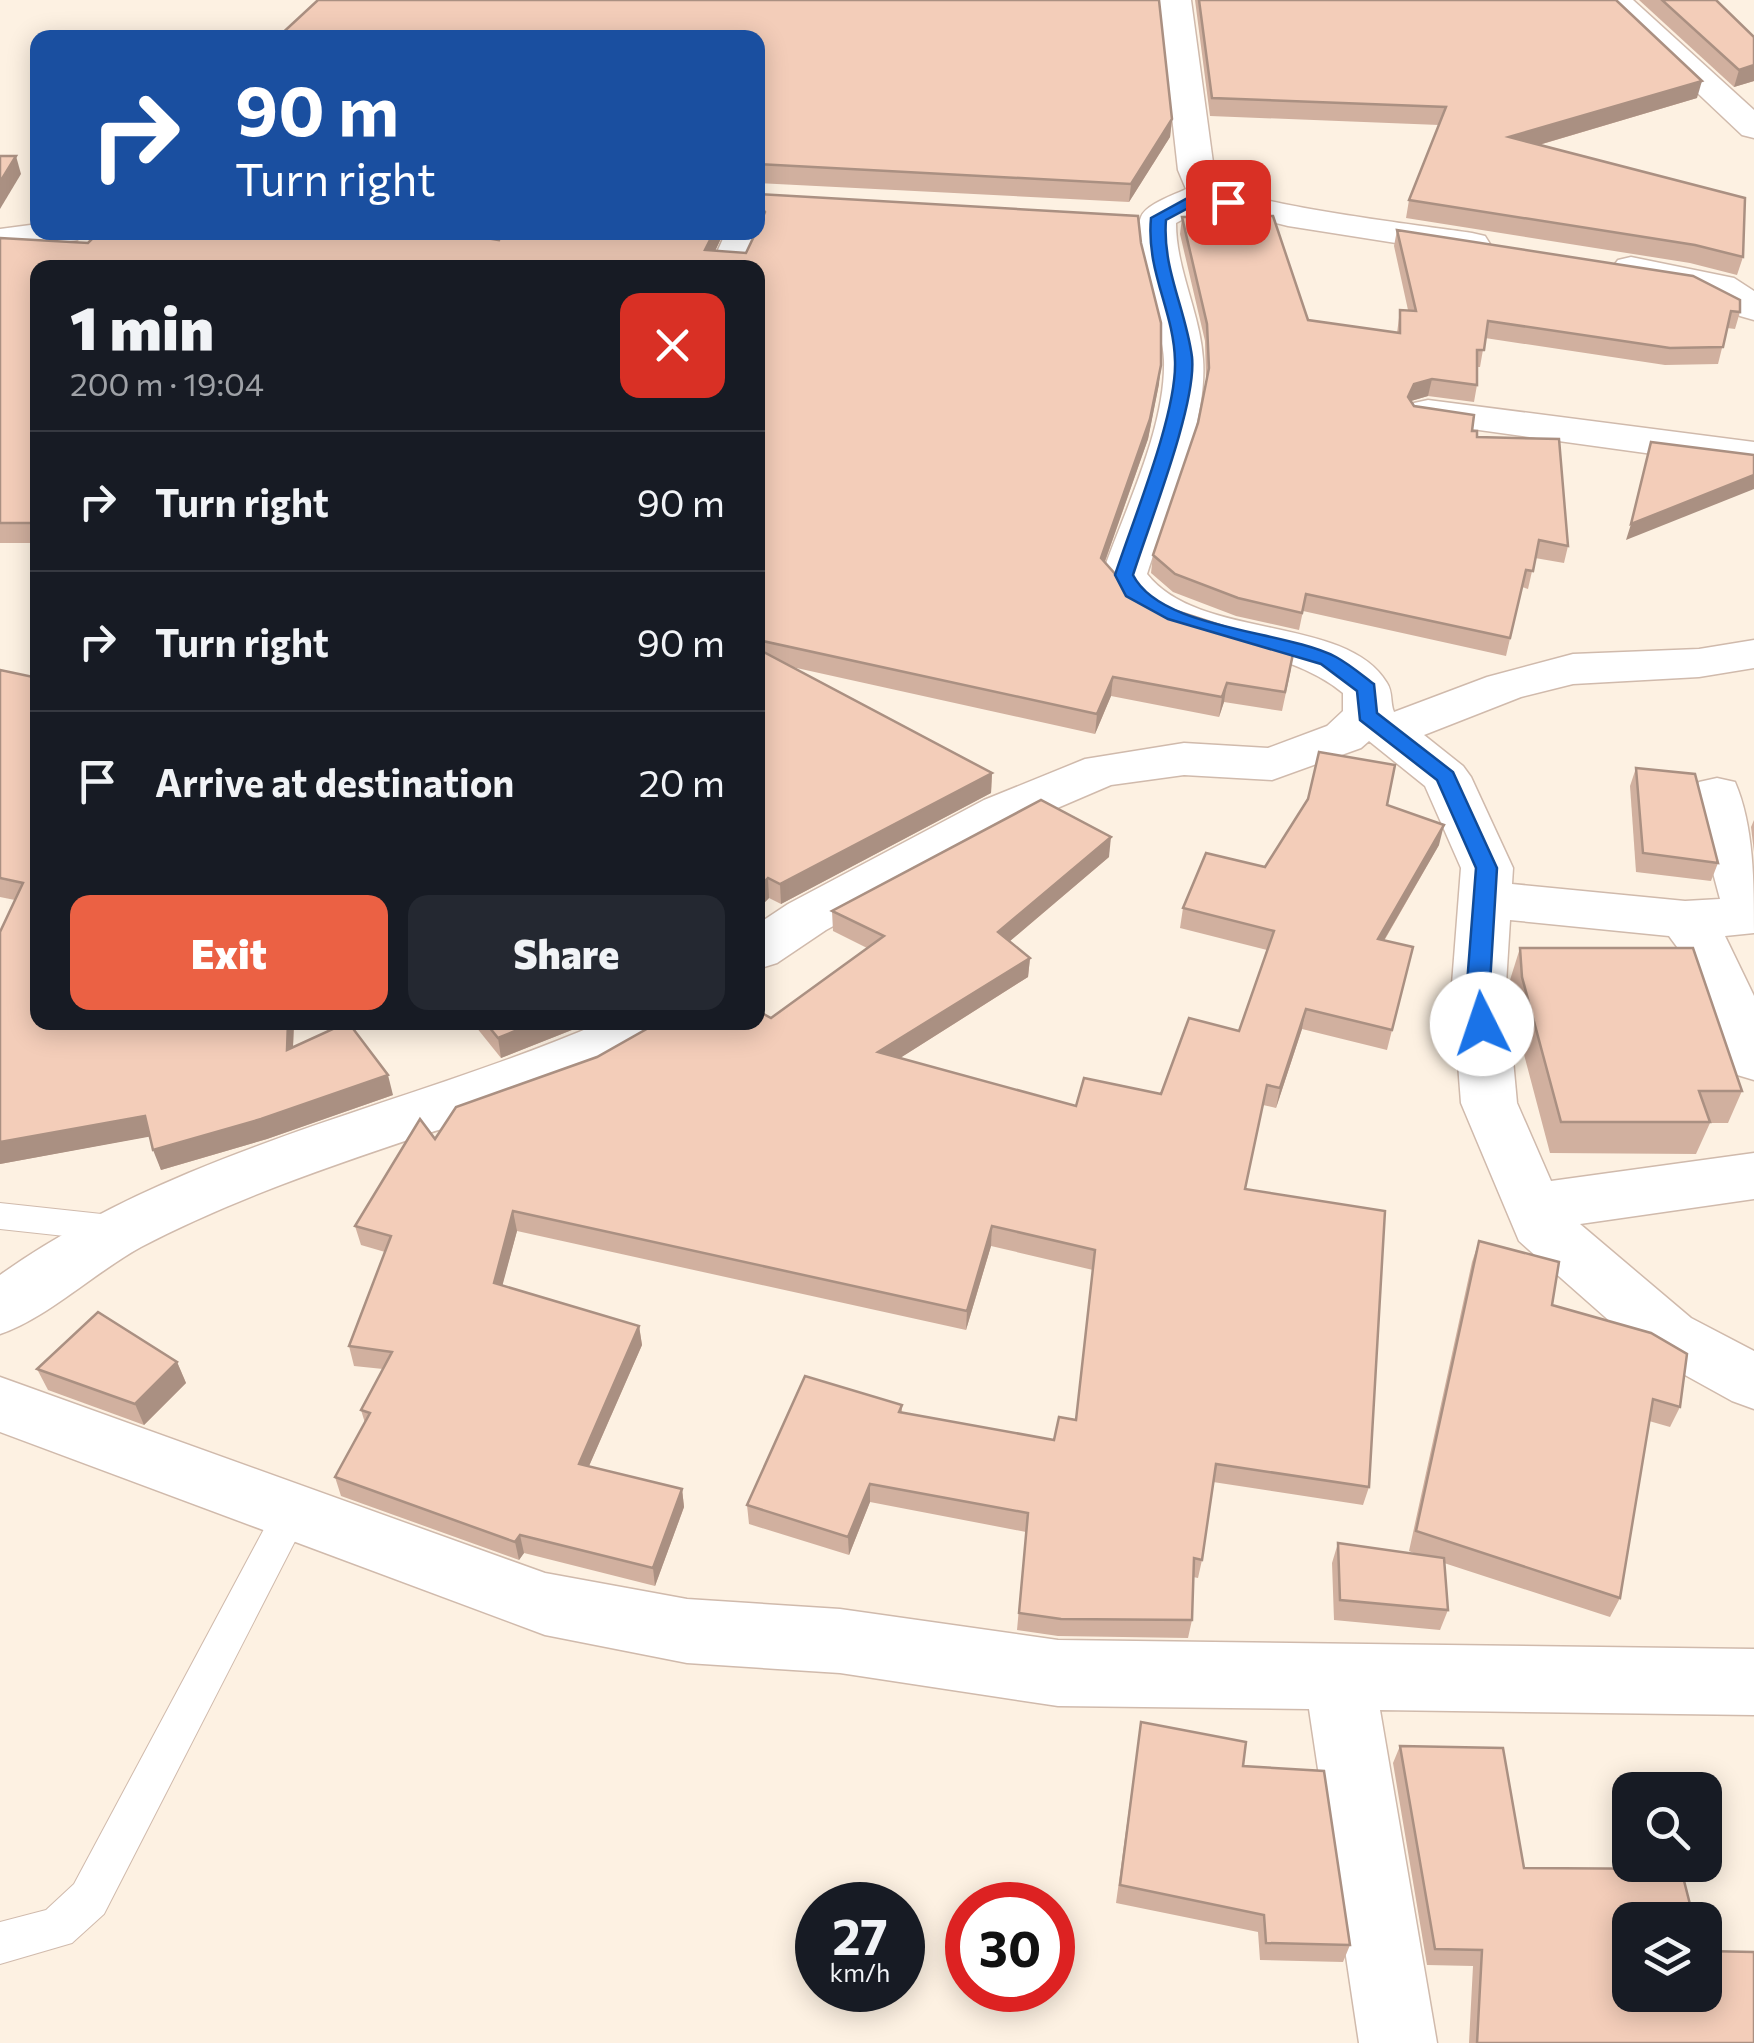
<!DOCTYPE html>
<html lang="en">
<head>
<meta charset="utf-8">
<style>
	:root { --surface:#171b24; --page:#242831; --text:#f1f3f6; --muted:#9ea1a6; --line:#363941; --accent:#eb6144 }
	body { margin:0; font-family:Commissioner,sans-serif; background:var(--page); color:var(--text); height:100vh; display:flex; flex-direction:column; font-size:38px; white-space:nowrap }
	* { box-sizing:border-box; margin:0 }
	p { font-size:32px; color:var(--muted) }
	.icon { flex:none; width:55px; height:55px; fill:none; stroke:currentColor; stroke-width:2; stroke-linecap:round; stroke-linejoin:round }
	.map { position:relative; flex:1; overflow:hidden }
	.sheet { position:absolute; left:30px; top:260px; width:735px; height:770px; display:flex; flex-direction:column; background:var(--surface); border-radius:20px; box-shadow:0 5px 25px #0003 }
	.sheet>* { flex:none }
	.guide { position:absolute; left:30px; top:30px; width:735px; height:210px; border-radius:20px; box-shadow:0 5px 25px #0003; background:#1a4fa0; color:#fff; overflow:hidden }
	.buttons { position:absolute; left:1612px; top:1772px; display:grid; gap:20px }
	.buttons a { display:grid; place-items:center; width:110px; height:110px; border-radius:20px; background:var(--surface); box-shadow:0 5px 25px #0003; font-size:50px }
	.speed { position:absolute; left:795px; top:1882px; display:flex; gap:20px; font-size:50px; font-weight:700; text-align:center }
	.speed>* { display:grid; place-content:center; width:130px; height:130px; border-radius:50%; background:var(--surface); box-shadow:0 5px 25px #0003; line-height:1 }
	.speed small { font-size:25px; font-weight:400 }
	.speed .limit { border:15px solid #d22; background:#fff; color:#111 }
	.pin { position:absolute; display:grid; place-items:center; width:85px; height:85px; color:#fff; margin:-42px; border-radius:20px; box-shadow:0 5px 15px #0006 }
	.me { position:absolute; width:110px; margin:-55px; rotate:356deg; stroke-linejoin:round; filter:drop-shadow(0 0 8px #0008) }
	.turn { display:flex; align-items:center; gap:35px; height:210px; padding:0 40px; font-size:45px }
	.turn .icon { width:130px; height:130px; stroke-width:2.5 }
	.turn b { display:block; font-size:70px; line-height:85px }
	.round { display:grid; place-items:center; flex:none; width:105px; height:105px; border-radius:20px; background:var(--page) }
	.head { display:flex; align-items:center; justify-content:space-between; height:170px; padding:0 40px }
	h1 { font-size:60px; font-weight:800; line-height:75px }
	.button { display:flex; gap:20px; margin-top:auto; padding:20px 40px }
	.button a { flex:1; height:115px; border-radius:20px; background:var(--accent); color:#fff; font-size:40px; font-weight:800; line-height:115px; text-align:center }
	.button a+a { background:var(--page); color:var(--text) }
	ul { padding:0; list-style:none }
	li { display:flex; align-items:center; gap:30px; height:140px; padding:0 40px; border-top:2px solid var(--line) }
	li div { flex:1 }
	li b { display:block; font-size:38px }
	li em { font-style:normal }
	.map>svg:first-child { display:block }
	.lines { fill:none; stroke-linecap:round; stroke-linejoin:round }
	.lane-casing { stroke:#d0baac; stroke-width:2 }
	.street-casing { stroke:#d0baac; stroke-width:3 }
	.lane { fill:#fff; fill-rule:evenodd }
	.street { fill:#fff; fill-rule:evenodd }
	.wall { fill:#d1b09f }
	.shaded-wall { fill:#aa9082 }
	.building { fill:#f3cdb9; stroke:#aa9082; stroke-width:2.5 }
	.route { fill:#1a73e8; stroke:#114b97; stroke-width:2.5 }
</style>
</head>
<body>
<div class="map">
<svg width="1754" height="2043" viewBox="0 0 1754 2043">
	<rect width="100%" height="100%" fill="#fdf1e2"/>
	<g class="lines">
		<defs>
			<g id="lane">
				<polygon points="0,1203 120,1216 132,1220 136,1229 132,1238 120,1242 0,1229"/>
				<polygon points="292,1496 305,1501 310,1512 104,1914 72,1943 0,1964 0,1922 46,1910 74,1884 279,1501"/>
			</g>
			<g id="street">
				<path d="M 1159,0 L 1191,0 L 1214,170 C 1214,171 1219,183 1220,184 C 1240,204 1433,227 1472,233 L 1485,236 L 1490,244 L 1485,252 L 1472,255 L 1288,226 L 1208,206 L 1176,223 C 1176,270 1200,312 1203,359 C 1208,425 1167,511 1147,574 C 1199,641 1346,614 1387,683 C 1393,692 1390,703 1394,712 L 1487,677 L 1573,654 L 1699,649 L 1754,640 L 1754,668 L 1699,677 L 1573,684 L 1521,697 L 1424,735 L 1463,766 L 1471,777 L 1513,868 L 1512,884 L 1685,901 L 1720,899 L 1692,794 L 1699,782 L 1717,778 L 1735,782 C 1754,826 1754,883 1754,933 L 1725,936 L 1754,996 L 1754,1080 L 1734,1074 L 1683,955 L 1669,936 L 1510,920 L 1506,984 L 1517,1103 L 1551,1181 L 1754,1153 L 1754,1199 L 1580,1224 L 1691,1318 L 1754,1351 L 1754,1409 L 1732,1401 L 1647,1354 L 1519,1241 L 1461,1103 L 1452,984 L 1461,868 L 1425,786 L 1369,741 L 1361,748 L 1272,780 L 1184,775 L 1111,785 L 1020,824 L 826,930 L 777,963 L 758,969 L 758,924 L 788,904 L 984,800 L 1085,759 L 1184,743 L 1268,748 L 1327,726 L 1343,711 L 1343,693 C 1268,632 1161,660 1102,575 C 1124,511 1166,428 1164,360 C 1163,320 1126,253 1141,217 C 1146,204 1174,195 1186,189 L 1178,170 Z"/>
				<polygon points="1599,0 1633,0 1754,110 1754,138 1742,135"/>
				<polygon points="38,224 38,232 82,232 77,240 0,251 0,229"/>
				<polygon points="758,224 763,232 747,268 710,268 726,232 758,232"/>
				<polygon points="1631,257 1734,278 1754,291 1754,320 1740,316 1709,295 1618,276 1612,268 1618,260"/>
				<polygon points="1428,400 1754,442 1754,468 1414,421 1408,412 1414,403"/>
				<path d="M 603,1022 L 675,1022 C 649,1068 477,1117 423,1135 C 327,1167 231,1200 141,1247 C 95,1272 46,1319 0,1334 L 0,1275 C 180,1147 403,1108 603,1022 Z"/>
				<polygon points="0,1377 545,1573 687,1599 840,1609 1058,1640 1754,1649 1754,1715 1380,1710 1437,2043 1359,2043 1309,1709 1058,1706 840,1673 687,1663 545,1635 0,1432"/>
			</g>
		</defs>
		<use href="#lane" class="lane-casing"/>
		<use href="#street" class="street-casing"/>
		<use href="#lane" class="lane"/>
		<use href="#street" class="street"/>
	</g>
	<g class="wall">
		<polygon points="1195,0 1616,0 1697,98 1539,145 1743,257 1737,275 1690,263 1406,218 1409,200 1439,125 1210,116"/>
		<polygon points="1639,0 1716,0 1754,37 1754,81 1734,87"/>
		<polygon points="758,38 1172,119 1170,137 1129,202 758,183"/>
		<polygon points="758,194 1141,243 1159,384 1148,439 1105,562 1125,585 1155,604 1291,669 1282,711 1224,702 1219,717 1111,696 1095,734 792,667 992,773 991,793 781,904 769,898 758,909 758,268 38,268 38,543 0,543 0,238 88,243 499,240 503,232 724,232 715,251 746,253 760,223 759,220 758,222"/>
		<polygon points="1182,217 1308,320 1397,333 1400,310 1408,310 1394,246 1397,230 1740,312 1735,329 1727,328 1718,364 1665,365 1485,338 1480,367 1477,367 1477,385 1474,402 1428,396 1411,401 1414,406 1472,431 1568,546 1564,563 1535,558 1528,589 1522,587 1506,656 1303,611 1299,630 1236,616 1173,592 1151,573 1153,555 1198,423 1206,380 1205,341 1180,234"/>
		<polygon points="0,670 38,1022 294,1022 293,1047 393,1095 267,1139 161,1170 150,1136 0,1164 15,900 0,897"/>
		<polygon points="1636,768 1718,863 1711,881 1636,872 1630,786"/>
		<polygon points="1387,805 1439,845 1384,941 1413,947 1387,1050 1302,1029 1276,1108 1263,1105 1245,1190 1369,1487 1363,1505 1213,1482 1202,1560 1198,1578 1193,1577 1192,1620 1188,1638 1058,1636 1017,1630 1026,1532 870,1502 849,1555 749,1524 747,1505 902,1405 902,1412 1054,1440 1076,1420 1093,1270 991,1246 966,1330 517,1231 502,1285 639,1326 642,1345 589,1466 682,1489 684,1507 655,1586 524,1553 519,1560 341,1496 335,1477 365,1423 361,1410 383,1369 354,1366 349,1346 385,1252 361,1245 355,1226 435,1139 771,1018 867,948 833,931 832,911 1109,857 1010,941 1030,958 1028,977 900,1058 1076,1106 1161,1094 1239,1031 1267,950 1180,928 1183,908"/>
		<polygon points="1754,820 1754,852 1751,827"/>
		<polygon points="1520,948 1742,1091 1728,1123 1710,1123 1696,1154 1550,1153 1512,1009 1510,980"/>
		<polygon points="472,1022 592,1022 501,1058"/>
		<polygon points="1479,1241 1552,1305 1680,1407 1670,1427 1649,1421 1620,1598 1610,1617 1444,1563 1448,1610 1440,1630 1334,1620 1332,1563 1338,1543 1416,1554 1409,1551 1472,1262"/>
		<polygon points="177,1362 186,1383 144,1425 48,1390 37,1369"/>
		<polygon points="1141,1722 1243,1766 1350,1945 1343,1962 1260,1960 1258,1932 1116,1903"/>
		<polygon points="1400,1746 1524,1868 1630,1995 1754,2043 1469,2043 1473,1966 1427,1965 1393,1763"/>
	</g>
	<g class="shaded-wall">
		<polygon points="1754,65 1754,81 1734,87 1739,70"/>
		<polygon points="1702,81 1697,98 1505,155 1509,137"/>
		<polygon points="1172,119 1170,137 1129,202 1131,184"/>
		<polygon points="16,156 21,174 0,209 0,182"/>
		<polygon points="714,232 724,232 707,268 705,250"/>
		<polygon points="1161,365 1159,384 1148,439 1099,578 1101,558"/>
		<polygon points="1432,379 1428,396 1411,401 1408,397 1414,384"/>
		<polygon points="1754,475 1754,489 1626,540 1631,524"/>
		<polygon points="1113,677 1111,696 1095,734 1097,714"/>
		<polygon points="1227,683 1224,702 1219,717 1222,697"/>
		<polygon points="992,773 991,793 781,904 780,884"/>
		<polygon points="1444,825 1439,845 1373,959 1378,939"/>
		<polygon points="1111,837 1109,857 997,952 998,932"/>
		<polygon points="768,878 769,898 758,909 758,888"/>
		<polygon points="1030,958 1028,977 878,1072 878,1052"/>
		<polygon points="1306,1009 1302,1029 1276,1108 1280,1088"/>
		<polygon points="288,1022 294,1022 292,1070 287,1050"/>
		<polygon points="537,1022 592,1022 501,1058 498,1038"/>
		<polygon points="388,1075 393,1095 267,1139 161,1170 153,1150"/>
		<polygon points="145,1116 153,1136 0,1164 0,1142"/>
		<polygon points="513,1211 517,1231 498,1302 494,1283"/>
		<polygon points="992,1226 991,1246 966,1330 967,1311"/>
		<polygon points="639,1326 642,1345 582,1482 579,1464"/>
		<polygon points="177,1362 186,1383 144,1425 135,1404"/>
		<polygon points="870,1484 870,1502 849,1555 848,1537"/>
		<polygon points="682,1489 684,1507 655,1586 653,1568"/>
		<polygon points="520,1535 524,1553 519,1560 515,1542"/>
	</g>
	<g class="building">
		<polygon points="318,0 1159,0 1172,119 1131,184 758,164 758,38 277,38"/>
		<polygon points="1199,0 1616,0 1702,81 1509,137 1745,198 1743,257 1695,245 1409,200 1446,107 1212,98"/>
		<polygon points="1662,0 1716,0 1754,37 1754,65 1739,70"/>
		<polygon points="0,156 16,156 0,182"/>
		<polygon points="758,194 1138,216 1141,243 1161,323 1161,365 1150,419 1101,558 1125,585 1155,604 1294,649 1285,692 1227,683 1222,697 1113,677 1097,714 758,640 758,268 38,268 38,523 0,523 0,238 88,243 99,232 449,232 499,240 503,232 714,232 705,250 746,253 756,232 758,232 758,229 765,212 758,203"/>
		<polygon points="1273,216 1308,320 1400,333 1400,310 1416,311 1397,230 1693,276 1740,300 1740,312 1731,311 1723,347 1670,348 1488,321 1484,350 1477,350 1477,385 1432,379 1414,384 1408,397 1414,406 1474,415 1472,431 1477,431 1477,437 1559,439 1568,546 1539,540 1533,571 1526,570 1510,638 1306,594 1302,613 1238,598 1175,574 1153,555 1198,423 1209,368 1207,324 1182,217"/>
		<polygon points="1651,442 1754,455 1754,475 1631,524"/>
		<polygon points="758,649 992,773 780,884 768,878 758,888"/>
		<polygon points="0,670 38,678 38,1022 288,1022 287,1050 348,1022 388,1075 261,1119 153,1150 145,1116 0,1142 0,932 23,883 0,878"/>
		<polygon points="1319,752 1395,765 1387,805 1444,825 1378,939 1413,947 1392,1030 1306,1009 1280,1088 1267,1085 1245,1189 1385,1211 1369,1487 1216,1464 1202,1560 1194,1558 1192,1620 1061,1619 1019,1613 1028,1513 870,1484 848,1537 747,1505 805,1376 902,1405 899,1412 1054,1440 1059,1417 1076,1420 1095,1250 992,1226 967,1311 513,1211 494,1283 639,1326 579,1464 682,1489 653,1568 520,1535 515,1542 335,1477 370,1413 361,1410 392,1352 349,1346 391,1236 355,1226 420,1119 435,1139 456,1107 597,1057 659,1022 758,1022 758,1011 771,1018 884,936 832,911 1041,800 1111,837 998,932 1030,958 878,1052 1076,1106 1084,1078 1161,1094 1189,1018 1239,1031 1274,931 1183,908 1206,853 1265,867 1308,799"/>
		<polygon points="1636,768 1695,774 1718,863 1643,853"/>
		<polygon points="1520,948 1693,948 1742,1091 1699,1091 1710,1122 1561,1122 1522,977"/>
		<polygon points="485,1022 537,1022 498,1038"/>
		<polygon points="1479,1241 1559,1262 1552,1305 1651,1333 1687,1354 1680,1407 1653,1399 1620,1598 1416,1531"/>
		<polygon points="98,1312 177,1362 135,1404 37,1369"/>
		<polygon points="1338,1543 1444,1558 1448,1610 1340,1600"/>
		<polygon points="1141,1722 1246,1742 1243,1766 1324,1771 1350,1945 1266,1943 1264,1915 1120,1885"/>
		<polygon points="1400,1746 1503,1748 1524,1868 1681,1869 1694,1920 1630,1920 1630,1995 1705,1995 1705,1951 1754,1952 1754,2043 1477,2043 1482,1950 1435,1949"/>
	</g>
	<path class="route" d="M 1206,188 L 1235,202 L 1228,206 L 1207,198 L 1166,220 C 1162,268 1186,310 1192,357 C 1197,404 1149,524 1133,575 C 1161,630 1284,630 1336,657 C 1349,664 1362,675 1374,684 L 1377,713 L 1453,772 L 1497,868 L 1490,984 L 1494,1024 L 1490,1030 L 1474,1030 L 1467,984 L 1476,868 L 1437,780 L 1360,720 L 1357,691 L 1321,664 L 1168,619 L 1126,596 L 1115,575 C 1133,520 1177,414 1175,361 C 1174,311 1146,272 1151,218 Z"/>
</svg>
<div class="buttons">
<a><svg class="icon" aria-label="search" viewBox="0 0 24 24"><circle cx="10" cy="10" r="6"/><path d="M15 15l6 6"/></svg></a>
<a><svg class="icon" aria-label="layers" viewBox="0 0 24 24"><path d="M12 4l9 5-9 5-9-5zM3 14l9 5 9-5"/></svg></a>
</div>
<div class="speed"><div>27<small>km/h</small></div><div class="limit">30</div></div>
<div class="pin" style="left:1228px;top:202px;background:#d93025"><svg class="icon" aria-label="arrive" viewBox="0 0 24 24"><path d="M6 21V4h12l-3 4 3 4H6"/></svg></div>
<svg class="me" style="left:1482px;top:1024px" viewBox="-20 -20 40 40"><circle r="19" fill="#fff"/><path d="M0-13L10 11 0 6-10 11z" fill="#1a73e8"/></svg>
<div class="guide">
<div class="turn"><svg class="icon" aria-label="right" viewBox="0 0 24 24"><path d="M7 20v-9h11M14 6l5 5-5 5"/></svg><div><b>90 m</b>Turn right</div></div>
</div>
<section class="sheet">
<div class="head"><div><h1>1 min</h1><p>200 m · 19:04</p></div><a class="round" style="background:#d93025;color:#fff"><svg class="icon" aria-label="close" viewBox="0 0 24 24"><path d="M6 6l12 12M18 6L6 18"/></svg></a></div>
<ul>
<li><svg class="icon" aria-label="right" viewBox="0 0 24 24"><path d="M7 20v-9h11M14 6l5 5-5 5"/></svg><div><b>Turn right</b></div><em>90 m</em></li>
<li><svg class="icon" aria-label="right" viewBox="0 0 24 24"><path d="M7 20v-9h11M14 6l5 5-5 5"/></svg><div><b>Turn right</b></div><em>90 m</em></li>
<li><svg class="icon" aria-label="arrive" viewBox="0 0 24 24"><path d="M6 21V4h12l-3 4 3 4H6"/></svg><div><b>Arrive at destination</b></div><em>20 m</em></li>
</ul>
<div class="button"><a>Exit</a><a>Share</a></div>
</section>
</div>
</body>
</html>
